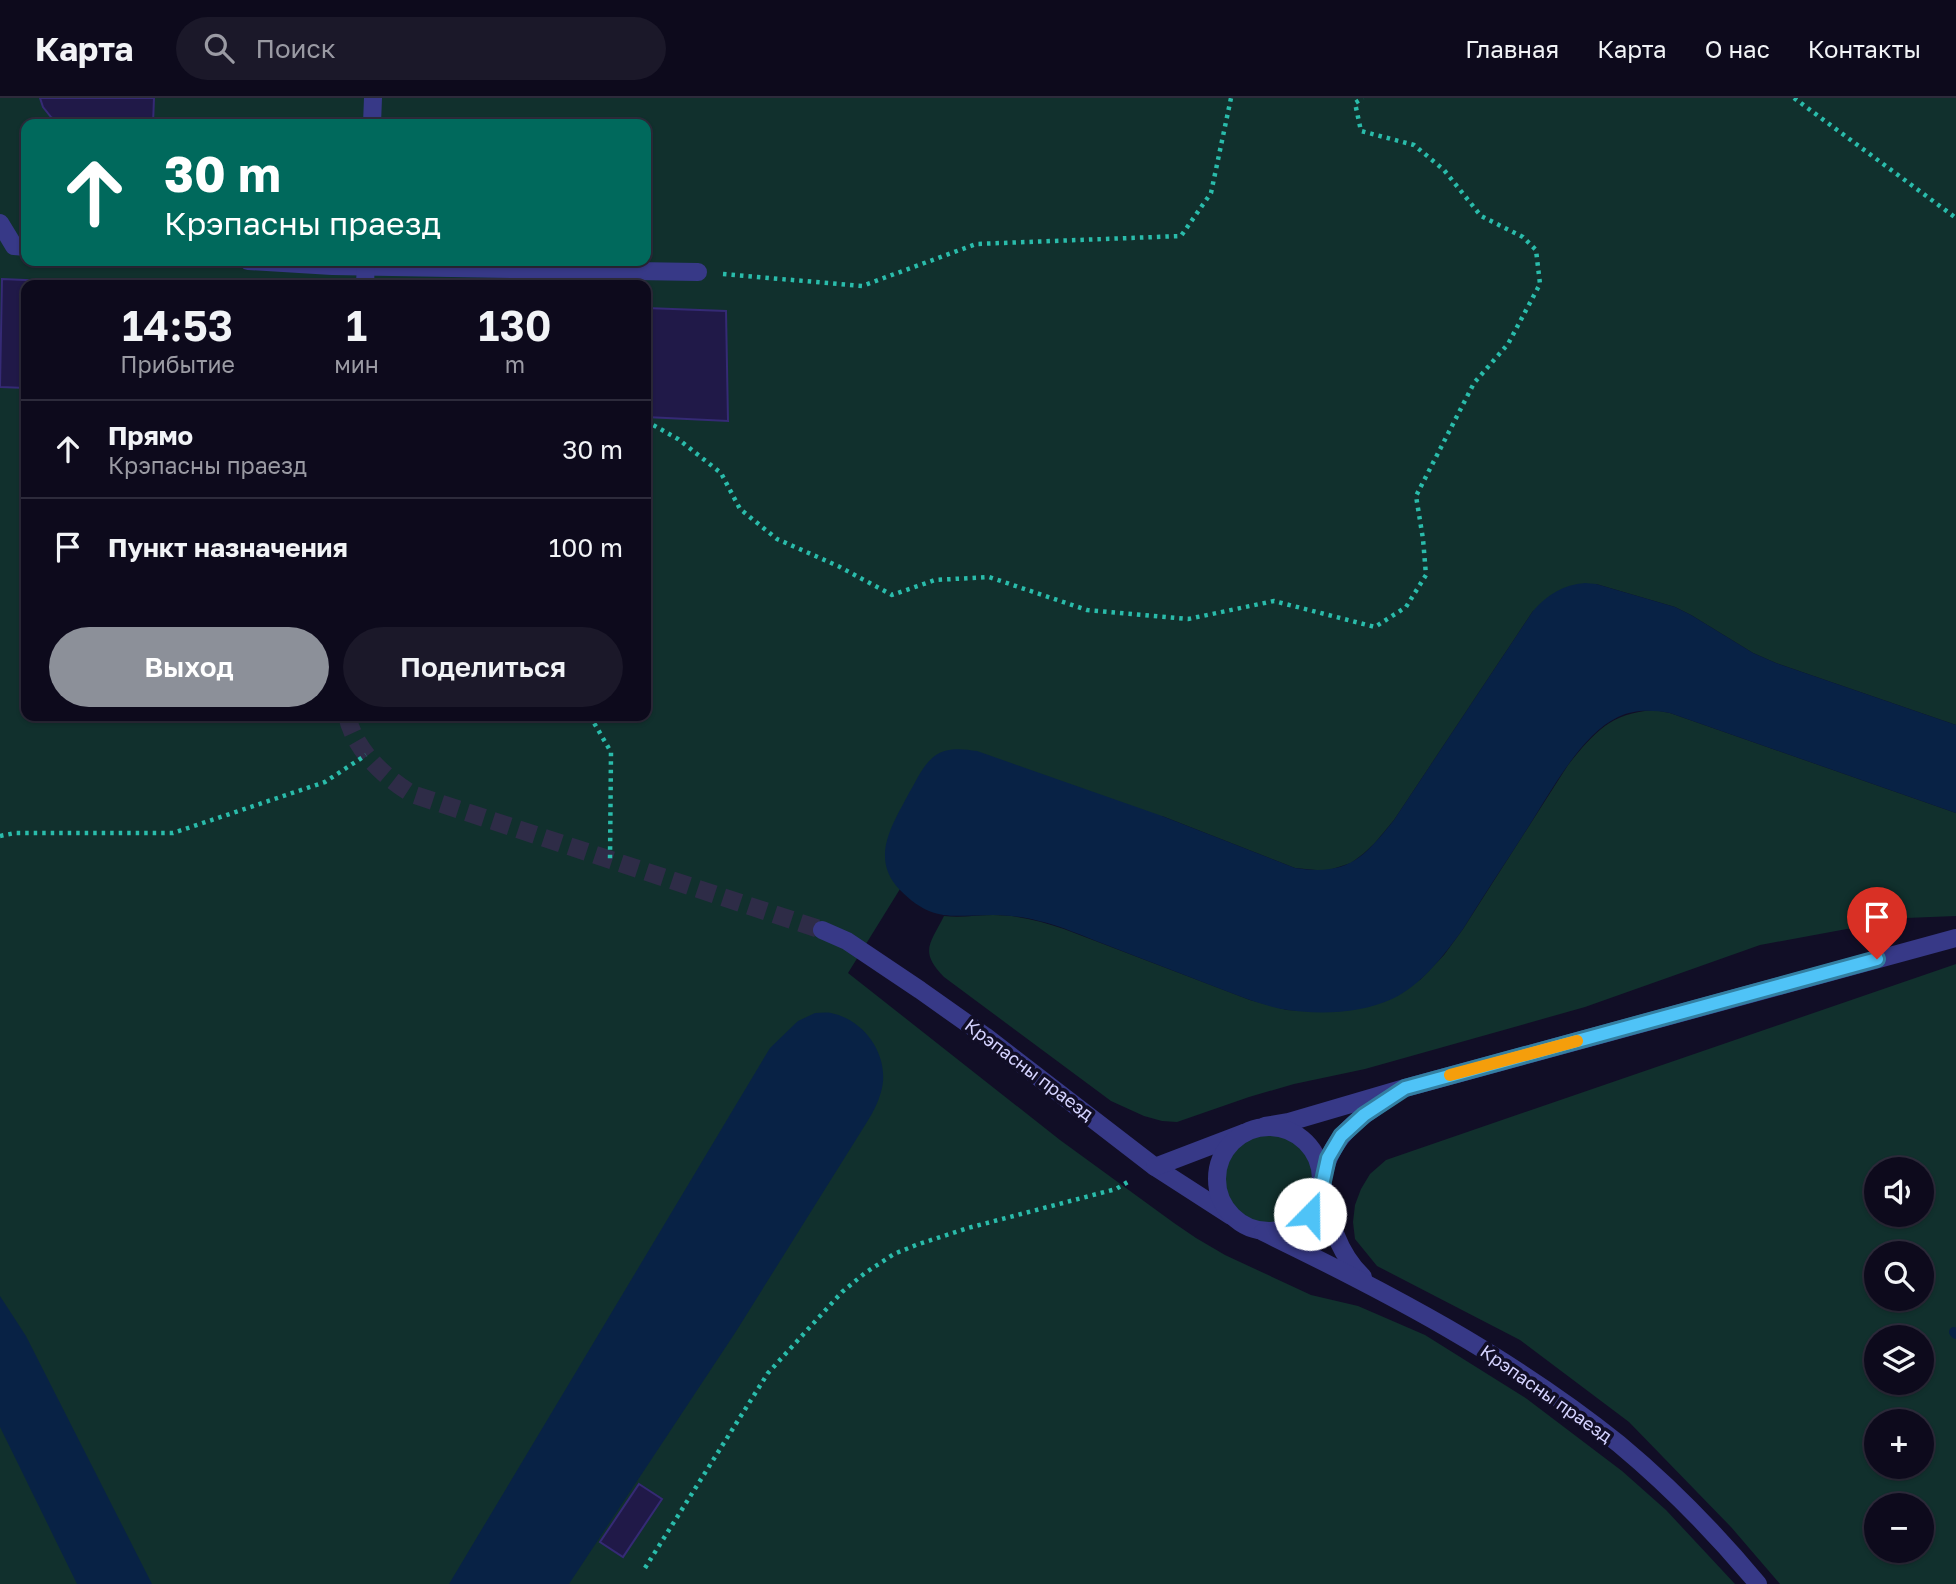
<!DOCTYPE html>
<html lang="ru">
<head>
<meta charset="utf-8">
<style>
	:root { --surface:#0d0a1c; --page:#1b1829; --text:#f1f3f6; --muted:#9a9aa3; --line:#2d2b3b; --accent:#8c9099 }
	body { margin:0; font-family:"Golos Text",sans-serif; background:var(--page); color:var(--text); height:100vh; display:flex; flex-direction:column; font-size:26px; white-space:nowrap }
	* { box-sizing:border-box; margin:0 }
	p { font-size:23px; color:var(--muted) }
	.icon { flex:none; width:38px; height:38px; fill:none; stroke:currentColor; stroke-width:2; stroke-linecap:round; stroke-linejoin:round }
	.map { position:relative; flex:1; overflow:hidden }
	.sheet { position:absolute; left:21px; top:182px; width:630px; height:441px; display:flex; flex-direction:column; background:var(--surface); border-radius:14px; box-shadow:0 2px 5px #0004,0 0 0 2px var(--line) }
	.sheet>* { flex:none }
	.hud { position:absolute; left:21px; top:21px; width:630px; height:147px; border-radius:14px; box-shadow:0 2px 5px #0004,0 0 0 2px var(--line); background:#00695c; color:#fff; overflow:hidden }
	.buttons { position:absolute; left:1864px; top:1059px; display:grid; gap:14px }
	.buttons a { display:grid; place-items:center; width:70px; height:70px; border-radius:50%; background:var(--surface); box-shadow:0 2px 5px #0004,0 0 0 2px var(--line); font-size:35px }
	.pin { position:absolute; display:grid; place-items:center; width:60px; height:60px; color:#fff; margin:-72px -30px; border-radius:50% 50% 50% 0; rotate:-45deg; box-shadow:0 0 7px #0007 }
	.pin .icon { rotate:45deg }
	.me { position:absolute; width:77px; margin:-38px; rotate:22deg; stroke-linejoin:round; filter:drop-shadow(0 0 5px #0008) }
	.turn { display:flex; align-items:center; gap:24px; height:147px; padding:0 28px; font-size:32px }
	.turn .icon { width:91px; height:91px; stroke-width:2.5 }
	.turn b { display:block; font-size:49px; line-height:60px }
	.eta { display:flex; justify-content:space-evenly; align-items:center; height:119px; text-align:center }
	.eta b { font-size:42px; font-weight:600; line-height:49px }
	.button { display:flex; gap:14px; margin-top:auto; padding:14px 28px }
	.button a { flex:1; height:80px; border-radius:42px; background:var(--accent); color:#fff; font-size:28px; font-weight:600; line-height:80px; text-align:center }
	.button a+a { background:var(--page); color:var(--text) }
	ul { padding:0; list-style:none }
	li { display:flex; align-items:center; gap:21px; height:98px; padding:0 28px; border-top:2px solid var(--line) }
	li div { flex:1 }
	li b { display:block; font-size:26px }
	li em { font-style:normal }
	header { display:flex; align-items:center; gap:42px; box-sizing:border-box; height:98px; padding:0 35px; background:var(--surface); border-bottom:2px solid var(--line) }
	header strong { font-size:33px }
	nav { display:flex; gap:38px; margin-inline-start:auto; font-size:24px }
	.search { width:490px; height:63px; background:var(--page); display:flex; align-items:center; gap:18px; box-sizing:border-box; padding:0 24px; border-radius:38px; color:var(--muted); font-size:26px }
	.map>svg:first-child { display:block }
	.green { fill:#11302d; fill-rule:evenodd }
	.water { fill:#082245 }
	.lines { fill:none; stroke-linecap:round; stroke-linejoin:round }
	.stream { stroke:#082245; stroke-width:10 }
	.building { fill:#201948; stroke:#352a75; stroke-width:2 }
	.minor-tunnel { stroke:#2e2c47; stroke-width:18; stroke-dasharray:18 9; stroke-linecap:butt }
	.path { stroke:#2abcab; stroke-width:4.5; stroke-dasharray:3.5 5; stroke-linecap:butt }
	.service { stroke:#373987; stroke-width:18 }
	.minor { stroke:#373987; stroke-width:18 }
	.tertiary { stroke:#373987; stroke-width:18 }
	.route-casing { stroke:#337fa1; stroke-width:18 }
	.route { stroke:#4fc3f7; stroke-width:12 }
	.slow { stroke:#f59e0b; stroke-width:12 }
	.labels { text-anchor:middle; stroke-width:7; stroke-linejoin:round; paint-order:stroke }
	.street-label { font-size:18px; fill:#d5d3ff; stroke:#110e26 }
</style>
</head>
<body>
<header>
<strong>Карта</strong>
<div class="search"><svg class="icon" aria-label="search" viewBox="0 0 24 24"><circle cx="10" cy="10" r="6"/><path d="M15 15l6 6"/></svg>Поиск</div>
<nav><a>Главная</a><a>Карта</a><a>О нас</a><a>Контакты</a></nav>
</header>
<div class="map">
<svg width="1956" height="1486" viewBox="0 0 1956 1486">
	<rect width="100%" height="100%" fill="#110e26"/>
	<g class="green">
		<path d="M 0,0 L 1956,0 L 1956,627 L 1776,565 L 1753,555 L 1691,517 L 1675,509 L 1596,486 L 1533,513 L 1394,722 L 1374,746 L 1363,756 L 1351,765 L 1326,773 L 1295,770 L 1162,718 L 892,781 L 900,791 L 848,875 L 1060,1042 L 1174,1125 L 1196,1140 L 1225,1157 L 1311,1197 L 1358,1208 L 1425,1237 L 1527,1301 L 1622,1373 L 1666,1412 L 1735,1486 L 0,1486 ZM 26,26 L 646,26 L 646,163 L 26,163 ZM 26,187 L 646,187 L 646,618 L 26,618 Z"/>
		<path d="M 1654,612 L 1670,615 L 1956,715 L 1956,818 L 1906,820 L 1760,847 L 1585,909 L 1365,971 L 1294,986 L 1249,999 L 1177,1024 L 1162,1023 L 1144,1018 L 1111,1003 L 944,879 C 919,853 930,846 944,818 C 961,820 977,817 993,817 C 1018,817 1041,823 1064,831 L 1250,902 L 1287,912 L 1325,914 L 1420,882 L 1444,857 L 1463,831 L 1568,667 C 1594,635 1610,615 1654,612 Z"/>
		<path d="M 1956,866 L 1956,1486 L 1780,1486 L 1731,1429 L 1629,1324 L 1520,1242 L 1377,1168 L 1355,1141 L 1353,1124 L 1355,1107 L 1361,1091 L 1370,1076 L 1386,1062 ZM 1876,1071 L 1922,1071 L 1922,1116 L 1876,1116 ZM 1876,1155 L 1922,1155 L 1922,1200 L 1876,1200 ZM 1922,1239 L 1922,1284 L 1876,1284 L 1876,1239 ZM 1876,1323 L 1922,1323 L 1922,1368 L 1876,1368 ZM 1876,1407 L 1922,1407 L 1922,1452 L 1876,1452 Z"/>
		<circle cx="1270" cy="1081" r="45"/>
	</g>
	<g class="water">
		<path d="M 1585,485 L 1596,486 L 1675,509 L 1691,517 L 1753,555 L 1776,565 L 1956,627 L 1956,715 L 1670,615 C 1652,612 1635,611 1618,619 C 1580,637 1549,697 1527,731 C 1506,764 1484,797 1463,831 C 1444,857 1422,887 1392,901 C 1362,915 1321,917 1288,912 C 1262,908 1237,897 1213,888 C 1177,874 1140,860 1104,846 C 1083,838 1061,828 1039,823 C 1024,819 1008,817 992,817 C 951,817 933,825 900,792 C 869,760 893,726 909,695 C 917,682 923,666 936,657 C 948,649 963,651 977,653 L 1162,718 L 1295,770 C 1347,778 1363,761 1394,722 L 1533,513 C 1548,496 1563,487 1585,485 Z"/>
		<path d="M 815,915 C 820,915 826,914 831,915 C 866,922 891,960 881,994 C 878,1005 873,1014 867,1024 L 735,1235 L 569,1486 L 449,1486 L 770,950 L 798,923 Z"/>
		<polygon points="0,1198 26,1238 152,1486 77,1486 0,1329"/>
	</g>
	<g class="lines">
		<polyline class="stream" points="1954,1234 1956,1236"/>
	</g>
	<g class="building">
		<polygon points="40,0 154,0 153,26 100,22 90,26 62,26 51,19 43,9"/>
		<polygon points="2,181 143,187 26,187 26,290 0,289"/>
		<polygon points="646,210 726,213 728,323 646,319"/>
		<polygon points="639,1386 662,1401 623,1459 600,1444"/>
	</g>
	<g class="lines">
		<path class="minor-tunnel" d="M 347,618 C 355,652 383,678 412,696 L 822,832"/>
		<g class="path">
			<polyline points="1794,0 1956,120"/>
			<polyline points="723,176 862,188 976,146 1181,138 1211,95 1231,0"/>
			<polyline points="646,323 678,341 721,375 740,411 777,441 838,468 892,497 935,482 989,479 1087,512 1188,521 1274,503 1375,529 1406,509 1426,477 1423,441 1416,398 1474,285 1508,246 1540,186 1536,152 1523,139 1481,118 1444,72 1414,47 1361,33 1355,5 1363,0"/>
			<polyline points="590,618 611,654 610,762"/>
			<polyline points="0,738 15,735 173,735 325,684 366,657"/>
			<polyline points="645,1470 768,1275 842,1194 865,1175 894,1156 916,1147 968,1130 1116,1091 1131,1082"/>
		</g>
		<g class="service">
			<polyline points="0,125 14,148 26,149"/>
			<polyline points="248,163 332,168 698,174"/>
		</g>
		<g class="minor">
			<polyline points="372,26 373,0"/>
			<polyline points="365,187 366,163"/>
			<polyline points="822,832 847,843 920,892 985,938 1155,1069 1231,1118"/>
			<polyline points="1265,1028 1289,1024 1405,990 1956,840"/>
			<polyline points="1155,1069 1244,1035"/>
			<path d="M 1322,1084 C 1329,1040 1356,1022 1390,999"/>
		</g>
		<g class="tertiary">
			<circle cx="1269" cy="1081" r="52"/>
			<path d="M 1323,1087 C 1329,1121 1337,1154 1363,1179"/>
			<path d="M 1263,1134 C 1387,1194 1511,1259 1619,1346 C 1667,1386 1718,1438 1758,1486"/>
		</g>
	</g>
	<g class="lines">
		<defs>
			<polyline id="route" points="1310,1116 1319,1101 1328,1060 1341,1038 1364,1017 1405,990 1877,861"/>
		</defs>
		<use href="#route" class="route-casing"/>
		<use href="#route" class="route"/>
		<polyline class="slow" points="1450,977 1577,943"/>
	</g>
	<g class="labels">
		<g class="street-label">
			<text transform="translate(1029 972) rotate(37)" y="6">Крэпасны праезд</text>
			<text transform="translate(1546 1296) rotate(35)" y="6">Крэпасны праезд</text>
		</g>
	</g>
</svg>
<div class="buttons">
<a><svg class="icon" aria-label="sound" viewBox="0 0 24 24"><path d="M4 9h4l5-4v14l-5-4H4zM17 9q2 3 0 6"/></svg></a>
<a><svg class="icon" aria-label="search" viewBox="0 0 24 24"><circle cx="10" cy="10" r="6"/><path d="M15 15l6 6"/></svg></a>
<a><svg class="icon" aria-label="layers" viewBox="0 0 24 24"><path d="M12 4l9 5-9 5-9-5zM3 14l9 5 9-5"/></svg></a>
<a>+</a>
<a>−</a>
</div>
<div class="pin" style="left:1877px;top:861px;background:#d93025"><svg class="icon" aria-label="arrive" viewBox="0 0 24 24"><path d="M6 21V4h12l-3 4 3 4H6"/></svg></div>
<svg class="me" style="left:1310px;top:1116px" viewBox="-20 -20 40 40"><circle r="19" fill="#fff"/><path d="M0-13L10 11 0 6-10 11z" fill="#4fc3f7"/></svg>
<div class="hud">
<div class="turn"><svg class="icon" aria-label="ahead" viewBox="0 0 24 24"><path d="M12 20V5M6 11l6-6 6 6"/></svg><div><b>30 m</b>Крэпасны праезд</div></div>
</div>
<section class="sheet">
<div class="eta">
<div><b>14:53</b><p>Прибытие</p></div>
<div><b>1</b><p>мин</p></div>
<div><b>130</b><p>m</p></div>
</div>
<ul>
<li><svg class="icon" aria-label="ahead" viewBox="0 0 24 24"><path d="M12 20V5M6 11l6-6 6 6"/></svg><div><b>Прямо</b><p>Крэпасны праезд</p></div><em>30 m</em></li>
<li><svg class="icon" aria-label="arrive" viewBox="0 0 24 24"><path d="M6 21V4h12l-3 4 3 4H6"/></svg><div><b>Пункт назначения</b></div><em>100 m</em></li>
</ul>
<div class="button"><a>Выход</a><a>Поделиться</a></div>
</section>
</div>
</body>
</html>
